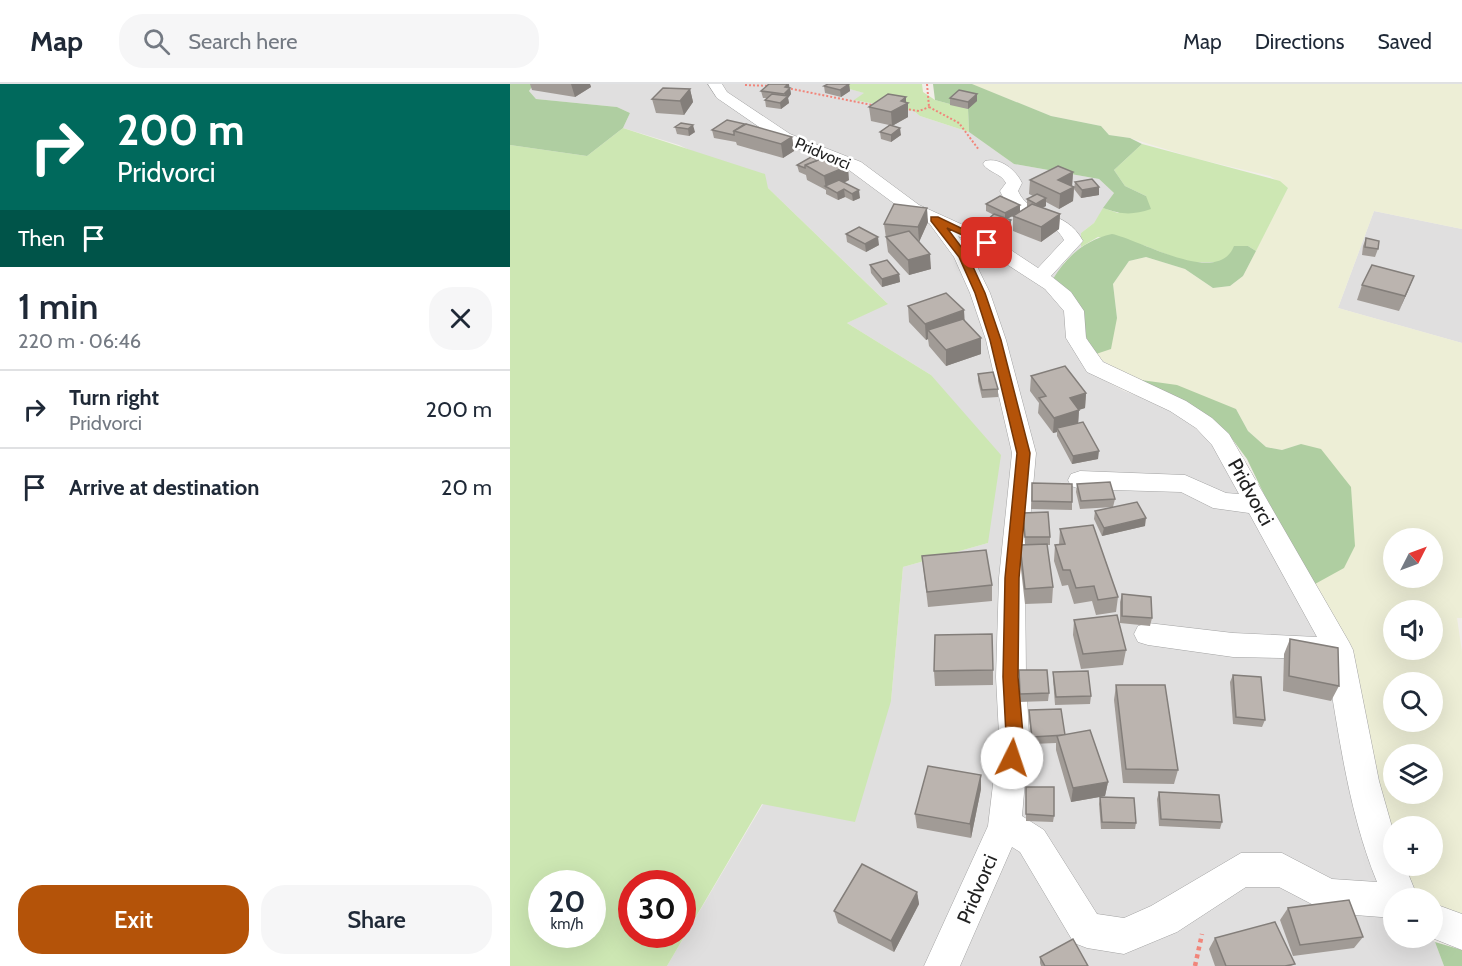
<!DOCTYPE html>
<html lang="en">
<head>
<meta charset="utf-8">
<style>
	:root { --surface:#fff; --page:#f6f6f7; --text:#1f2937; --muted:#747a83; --line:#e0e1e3; --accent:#b45309 }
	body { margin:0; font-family:Cabin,sans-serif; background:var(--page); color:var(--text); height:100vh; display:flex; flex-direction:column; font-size:22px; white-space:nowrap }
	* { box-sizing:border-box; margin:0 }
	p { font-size:20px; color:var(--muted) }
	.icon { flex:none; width:33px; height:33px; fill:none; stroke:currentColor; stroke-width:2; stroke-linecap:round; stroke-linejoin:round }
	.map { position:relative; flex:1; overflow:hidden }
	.panel { display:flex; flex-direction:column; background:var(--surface); width:510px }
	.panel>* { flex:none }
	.guide { background:#00695c; color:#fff; overflow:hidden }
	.needle { width:39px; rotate:48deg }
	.tools { position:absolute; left:873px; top:444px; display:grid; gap:12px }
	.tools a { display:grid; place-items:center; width:60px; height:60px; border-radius:50%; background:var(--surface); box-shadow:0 6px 24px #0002; font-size:30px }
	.speed { position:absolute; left:18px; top:786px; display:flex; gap:12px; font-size:30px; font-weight:700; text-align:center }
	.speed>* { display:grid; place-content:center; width:78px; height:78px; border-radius:50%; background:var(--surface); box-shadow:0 6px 24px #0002; line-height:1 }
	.speed small { font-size:15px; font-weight:400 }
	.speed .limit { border:9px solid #d22; background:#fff; color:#111 }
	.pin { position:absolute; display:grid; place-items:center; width:51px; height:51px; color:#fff; margin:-26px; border-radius:12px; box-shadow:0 3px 9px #0006 }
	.me { position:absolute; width:66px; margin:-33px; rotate:4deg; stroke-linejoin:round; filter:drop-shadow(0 0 4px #0008) }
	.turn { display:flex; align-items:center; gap:21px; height:126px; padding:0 18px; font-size:27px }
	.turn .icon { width:78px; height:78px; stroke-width:2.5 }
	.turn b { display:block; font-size:42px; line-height:51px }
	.then { display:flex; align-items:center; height:57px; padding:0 18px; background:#0003; gap:12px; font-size:22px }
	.round { display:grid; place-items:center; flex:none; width:63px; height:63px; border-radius:24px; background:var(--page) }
	.head { display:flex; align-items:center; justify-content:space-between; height:102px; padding:0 18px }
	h1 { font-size:36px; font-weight:600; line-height:45px }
	.button { display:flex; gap:12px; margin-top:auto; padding:12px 18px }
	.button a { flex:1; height:69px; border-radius:24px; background:var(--accent); color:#fff; font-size:24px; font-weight:600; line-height:69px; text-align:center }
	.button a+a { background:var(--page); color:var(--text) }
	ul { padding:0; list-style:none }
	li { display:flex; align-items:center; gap:18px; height:78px; padding:0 18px; border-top:2px solid var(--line) }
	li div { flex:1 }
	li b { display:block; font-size:22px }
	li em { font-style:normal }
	header { display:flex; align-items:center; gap:36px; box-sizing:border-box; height:84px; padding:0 30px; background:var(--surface); border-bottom:2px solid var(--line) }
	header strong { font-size:28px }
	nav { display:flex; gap:33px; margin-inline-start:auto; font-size:21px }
	.search { width:420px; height:54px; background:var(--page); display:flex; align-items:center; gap:15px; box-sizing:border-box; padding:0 21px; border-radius:24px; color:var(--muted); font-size:22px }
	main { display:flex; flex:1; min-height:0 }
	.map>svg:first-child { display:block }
	.residential { fill:#e0dfdf }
	.farmland { fill:#edeed6; fill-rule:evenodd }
	.grass { fill:#cde7b3; fill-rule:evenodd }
	.forest { fill:#afcea1 }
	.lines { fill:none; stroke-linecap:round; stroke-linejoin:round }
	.street-casing { stroke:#a3a3a3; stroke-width:1 }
	.path-far1 { stroke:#f1857a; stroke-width:2; stroke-dasharray:2 2; stroke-linecap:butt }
	.path { stroke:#f1857a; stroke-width:4.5; stroke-dasharray:4 4; stroke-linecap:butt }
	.street { fill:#fff; fill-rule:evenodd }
	.wall { fill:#a19b96 }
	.shaded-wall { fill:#837e7a }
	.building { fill:#bbb4af; stroke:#837e7a; stroke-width:1.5 }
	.route { fill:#b45309; stroke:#753606; stroke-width:1.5 }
	.labels { text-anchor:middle; stroke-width:5; stroke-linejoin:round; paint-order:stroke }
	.far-street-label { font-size:16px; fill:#222; stroke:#fff }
	.street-label { font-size:20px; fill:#222; stroke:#fff }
</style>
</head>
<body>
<header>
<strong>Map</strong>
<div class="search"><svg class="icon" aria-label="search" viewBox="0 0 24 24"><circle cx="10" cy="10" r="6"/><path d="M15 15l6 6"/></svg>Search here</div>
<nav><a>Map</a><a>Directions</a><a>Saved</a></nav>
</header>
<main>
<section class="panel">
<div class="guide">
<div class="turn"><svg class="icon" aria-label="right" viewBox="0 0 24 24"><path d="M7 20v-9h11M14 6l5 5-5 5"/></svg><div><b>200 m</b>Pridvorci</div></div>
<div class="then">Then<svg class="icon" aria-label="arrive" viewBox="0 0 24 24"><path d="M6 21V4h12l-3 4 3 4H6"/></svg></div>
</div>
<div class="head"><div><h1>1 min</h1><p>220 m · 06:46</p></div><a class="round"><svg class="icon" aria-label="close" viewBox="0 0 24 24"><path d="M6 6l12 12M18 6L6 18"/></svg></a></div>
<ul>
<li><svg class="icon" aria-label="right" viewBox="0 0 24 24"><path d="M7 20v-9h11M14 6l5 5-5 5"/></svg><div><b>Turn right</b><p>Pridvorci</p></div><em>200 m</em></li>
<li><svg class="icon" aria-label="arrive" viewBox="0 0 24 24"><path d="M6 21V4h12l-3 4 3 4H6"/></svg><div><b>Arrive at destination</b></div><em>20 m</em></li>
</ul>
<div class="button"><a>Exit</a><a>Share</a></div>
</section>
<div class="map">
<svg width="952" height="882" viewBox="0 0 952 882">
	<rect width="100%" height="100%" fill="#f1eee9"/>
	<g class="residential">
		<polygon points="24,0 321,0 355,9 345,16 404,27 410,32 459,48 504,80 589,95 604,109 584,139 571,149 571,163 554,178 548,215 594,296 614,307 657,323 678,337 713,371 807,542 883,824 884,854 920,854 925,858 934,882 157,882 253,720 381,617 393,483 478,459 421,291 337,239 377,219 258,104 169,61 113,44 120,29 107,23 26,15 19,7"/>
		<polygon points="864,127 952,145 952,259 828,224"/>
	</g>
	<path class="farmland" d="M 461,0 L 952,0 L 952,145 L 864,127 L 828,224 L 952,259 L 952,534 L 947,534 L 952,568 L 952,835 L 923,823 L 922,814 L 908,814 L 901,810 L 890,782 L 922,782 L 922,742 L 884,742 L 883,761 L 805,500 L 791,360 L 772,366 L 756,363 L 738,347 L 726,325 L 624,295 L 583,271 L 607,234 L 603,200 L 619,177 L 636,173 L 675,185 L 703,204 L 720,202 L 733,192 L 778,104 L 760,92 L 684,74 L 620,54 L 599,51 L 591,42 L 541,32 ZM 884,454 L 922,454 L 922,494 L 884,494 ZM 884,526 L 922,526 L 922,566 L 884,566 ZM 884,598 L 922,598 L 922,638 L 884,638 ZM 884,670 L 922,670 L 922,710 L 884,710 Z"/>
	<g class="grass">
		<polygon points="321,0 412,0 413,8 425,16 458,25 459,48 410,32 404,27 344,16 354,9"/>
		<path d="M 113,44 L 255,90 L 258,104 L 378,220 L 337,239 L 421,291 L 491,371 L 478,459 L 393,483 L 381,617 L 345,738 L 252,720 L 157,882 L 0,882 L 0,61 L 77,72 ZM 32,800 L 82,800 L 82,850 L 32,850 ZM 122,800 L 172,800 L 172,850 L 122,850 Z"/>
		<polygon points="632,60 770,97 778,104 746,167 738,162 711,178 676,178 633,161 588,153 571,163 571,149 584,139 593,124 608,129 636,112 615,102 604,86"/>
	</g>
	<g class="forest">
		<polygon points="0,0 24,0 19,7 26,15 107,23 120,29 113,44 77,72 0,61"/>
		<path d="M 423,0 L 462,0 L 541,32 L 591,42 L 599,51 L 620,54 L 632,60 L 604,86 L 615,102 L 636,112 L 641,125 C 623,131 612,131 593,124 L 604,109 L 589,95 L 504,80 L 459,48 L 458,25 L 425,16 Z"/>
		<path d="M 602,150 C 631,156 708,203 724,162 L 738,162 L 746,167 L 733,192 L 720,202 L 703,204 L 675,185 L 636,173 L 619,177 L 603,200 L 607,234 L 601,265 L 583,271 L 574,247 L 543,195 C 557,172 575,156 602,150 Z"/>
		<polygon points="624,295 667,301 726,325 738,347 756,363 772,366 791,360 811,365 841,403 845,462 834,484 805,500 763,429 737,375 717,348"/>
		<polygon points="925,858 952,866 952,882 934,882"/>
	</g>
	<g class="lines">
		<defs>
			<g id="street">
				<path d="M 198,0 L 212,0 L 217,8 L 280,50 L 351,78 L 409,121 L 484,155 L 528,184 L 554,156 C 541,130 506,143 490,107 L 496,99 C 491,89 479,89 473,80 L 475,77 C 490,73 506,86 512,99 L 508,107 C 521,136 555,123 573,157 L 541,192 L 561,208 L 574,227 L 576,254 L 593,278 L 676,317 L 702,334 L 719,350 L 839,558 L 843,566 L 869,697 L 884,750 L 884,782 L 895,782 L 908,814 L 884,814 L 884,834 L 819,829 L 769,803 L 736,803 L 667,848 L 614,870 L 577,864 L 564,859 L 510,768 L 502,763 L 450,882 L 414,882 L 478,742 L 489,651 L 486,593 L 489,494 L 502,369 L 476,256 L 460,209 L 444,173 L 419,139 L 397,129 L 339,86 L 268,56 L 207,14 ZM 448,152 L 470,163 L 535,205 L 554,227 L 556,254 L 577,288 L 660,327 L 686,344 L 702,361 L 729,410 L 716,409 L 675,391 L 570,387 L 561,390 L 558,396 L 561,402 L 570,405 L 671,408 L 703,424 L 739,429 L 807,553 L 723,549 L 638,539 L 628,542 L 624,550 L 628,558 L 638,561 L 723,573 L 816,575 C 829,650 838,727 867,798 L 822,795 L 772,769 L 731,769 L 641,822 L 614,834 L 587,830 L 534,746 L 512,732 L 519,651 L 516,593 L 515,494 L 526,369 L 496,256 L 480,209 L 462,172 Z"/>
				<polygon points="922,819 952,830 952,866 922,854"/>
			</g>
		</defs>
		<use href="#street" class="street-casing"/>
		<g class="path-far1">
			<polyline points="417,0 419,23"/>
			<polyline points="235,1 261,2"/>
			<polyline points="277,4 367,22"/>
			<polyline points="419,23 449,39 469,66"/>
			<polyline points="395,25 409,27 419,23"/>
		</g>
		<polyline class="path" points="685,882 692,850"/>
		<use href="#street" class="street"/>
	</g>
	<g class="wall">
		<polygon points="20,0 80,0 81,3 65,13 22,6"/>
		<polygon points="257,0 279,0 281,10 278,14 279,19 271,25 256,23 255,16 257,14 253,14 251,7 259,0"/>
		<polygon points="339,0 340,7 331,13 315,9 314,2"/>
		<polygon points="180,5 183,18 174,31 146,29 142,15"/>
		<polygon points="440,14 467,17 458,25 440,21"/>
		<polygon points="396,19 398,19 398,33 382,42 391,51 381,58 371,55 370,48 379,41 361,37 359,23"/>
		<polygon points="217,36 282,53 284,67 273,74 227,61 226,58 204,54 202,46"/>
		<polygon points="171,39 185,48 179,52 167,50 165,43"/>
		<polygon points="301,73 339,96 334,99 350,114 343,117 335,113 328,116 316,110 316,106 297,96 296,91 289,88 287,81"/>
		<polygon points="563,88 562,102 564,103 563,117 549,125 536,118 536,122 532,124 550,130 549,145 531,158 503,147 503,132 517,123 517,115 523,112 519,110 520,96"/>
		<polygon points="565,98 589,111 571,114 564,105"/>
		<polygon points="476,120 510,121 510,128 497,135 501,136 501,144 492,150 476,144 476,137 484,131 476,127"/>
		<polygon points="418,138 409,158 421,185 399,191 378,168 374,140"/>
		<polygon points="336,150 369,161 356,168 337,158"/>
		<polygon points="856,154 868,165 865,173 852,171 853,162"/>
		<polygon points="360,181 389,190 390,198 372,203 361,189"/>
		<polygon points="904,192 889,227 847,216 852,201"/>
		<polygon points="398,222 454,237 471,254 471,270 436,282 419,262 418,255 416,256 399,238"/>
		<polygon points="468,290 488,305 488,313 472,314 468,297"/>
		<polygon points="521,292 576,309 575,324 569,326 568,339 588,375 562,380 547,352 547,348 543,349 528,329 529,319 520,307"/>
		<polygon points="522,399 562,418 562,426 521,425"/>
		<polygon points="567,400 605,415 603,423 570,425 566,408"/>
		<polygon points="585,427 635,442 592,452 584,435"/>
		<polygon points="513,429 540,453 540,461 537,461 543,503 542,519 515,520 510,477 510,461 515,461"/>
		<polygon points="550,445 608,513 606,528 586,531 582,517 564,520 558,501 552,502 544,477 545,461 549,461"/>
		<polygon points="412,472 482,501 482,517 418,523"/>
		<polygon points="612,510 642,534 640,542 610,539 610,518"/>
		<polygon points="564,536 616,566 613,581 571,585 563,551"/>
		<polygon points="780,555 829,602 821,617 773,607 774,570"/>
		<polygon points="483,586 483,601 425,602 424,587"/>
		<polygon points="509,586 539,609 538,617 509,618"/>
		<polygon points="543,588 581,612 580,620 545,621 543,595"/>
		<polygon points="723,591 755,636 752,643 723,640 720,598"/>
		<polygon points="606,601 668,686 664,700 613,699 604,616"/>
		<polygon points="519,626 555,651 598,698 595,712 561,718 546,666 546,659 522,660 519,634"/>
		<polygon points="516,703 544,732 543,738 516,737"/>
		<polygon points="471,705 461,754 407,744 405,730"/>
		<polygon points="649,708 712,738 710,745 649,742 647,715"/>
		<polygon points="590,713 626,739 625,745 591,745 589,720"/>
		<polygon points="407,808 409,820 384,868 328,839 324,827"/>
		<polygon points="778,824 853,853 844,864 783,872 770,836"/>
		<polygon points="705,854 783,882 705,882 699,865"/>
		<polygon points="530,873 578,882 531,882 530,879"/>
	</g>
	<g class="shaded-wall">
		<polygon points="61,0 80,0 81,3 65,13"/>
		<polygon points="278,0 279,0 279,5 280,4 281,10 278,14 279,19 271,25 270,19 275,14 275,3"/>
		<polygon points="339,0 340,7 331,13 330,6"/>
		<polygon points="180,5 183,18 174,31 170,17"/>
		<polygon points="467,10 467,17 458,25 458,18"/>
		<polygon points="396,13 396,20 398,19 398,33 382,42 381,28 391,17"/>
		<polygon points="183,41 185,48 179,52 178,45"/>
		<polygon points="390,44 391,51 381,58 381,51"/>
		<polygon points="282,53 284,67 273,74 271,60"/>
		<polygon points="338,82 339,96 320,105 315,102 316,106 314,92"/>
		<polygon points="563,88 562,103 548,110 548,96"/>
		<polygon points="564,103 563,117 549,125 550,110"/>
		<polygon points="589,103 589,111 571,114 572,106"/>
		<polygon points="334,105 335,113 328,116 327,109"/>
		<polygon points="349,106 350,114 343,117 342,110"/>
		<polygon points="536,114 536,122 526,127 526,120"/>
		<polygon points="510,121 510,128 495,136 495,129"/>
		<polygon points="417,124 418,138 409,158 408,143"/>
		<polygon points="550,130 549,145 531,158 531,143"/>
		<polygon points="501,136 501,144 492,150 492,143"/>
		<polygon points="368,153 369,161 356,168 355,160"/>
		<polygon points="420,170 421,185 399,191 398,176"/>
		<polygon points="389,190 390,198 372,203 372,195"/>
		<polygon points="904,192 898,207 889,227 895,212"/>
		<polygon points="454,226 455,242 418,246 418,255 416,256 415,240"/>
		<polygon points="471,254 471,270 436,282 436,266"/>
		<polygon points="576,309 575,324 558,329 560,314"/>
		<polygon points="569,326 568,342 547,344 547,348 543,349 544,334"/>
		<polygon points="589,367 588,375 562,380 563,372"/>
		<polygon points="636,434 635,442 592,452 594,444"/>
		<polygon points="471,691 471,705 461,754 460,740"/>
		<polygon points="598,698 595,712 561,718 563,704"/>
		<polygon points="407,808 409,820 384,868 381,857"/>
	</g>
	<g class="building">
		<polygon points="259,0 278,0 275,3 280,4 274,10 251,7"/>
		<polygon points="318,0 339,0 330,6 314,2"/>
		<polygon points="153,4 180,5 170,17 142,15"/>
		<polygon points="449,6 467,10 458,18 440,14"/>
		<polygon points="262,10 278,12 270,19 255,16"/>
		<polygon points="378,10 396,13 391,17 398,19 381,28 359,23"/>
		<polygon points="217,36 235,40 224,47 224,51 202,46"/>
		<polygon points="171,39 183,41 178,45 165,43"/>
		<polygon points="236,40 282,53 271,60 224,47"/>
		<polygon points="380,41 390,44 381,51 370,48"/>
		<polygon points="319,72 338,82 314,92 295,81"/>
		<polygon points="301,73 308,76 295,81 295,84 287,81"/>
		<polygon points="548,82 563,88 548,96 564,103 550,110 520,96"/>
		<polygon points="582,95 589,103 572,106 565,98"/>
		<polygon points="329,96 349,106 342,110 334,105 327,109 315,102"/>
		<polygon points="527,110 536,114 526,120 517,115"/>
		<polygon points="490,112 510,121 495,129 476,120"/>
		<polygon points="384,120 417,124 408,143 374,140"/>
		<polygon points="522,120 550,130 531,143 503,132"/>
		<polygon points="484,130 501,136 492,143 476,137"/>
		<polygon points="349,143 368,153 355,160 336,150"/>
		<polygon points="399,147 420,170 398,176 376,153"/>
		<polygon points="856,154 869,157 868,165 855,163"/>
		<polygon points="377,176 389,190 372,195 360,181"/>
		<polygon points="862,181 904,192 895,212 852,201"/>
		<polygon points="436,209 454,226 415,240 398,222"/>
		<polygon points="453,235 471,254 436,266 418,246"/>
		<polygon points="555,282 576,309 560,314 569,326 544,334 529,314 536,312 521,292"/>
		<polygon points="483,288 488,305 472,306 468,290"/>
		<polygon points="573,338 589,367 563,372 547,344"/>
		<polygon points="600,398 605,415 571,417 567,400"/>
		<polygon points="522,399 562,400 562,418 522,417"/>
		<polygon points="627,418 636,434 594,444 585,427"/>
		<polygon points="538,428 540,453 515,453 513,429"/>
		<polygon points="583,441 608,513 588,516 584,502 566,504 560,486 553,486 545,461 555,460 550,445"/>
		<polygon points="537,460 543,503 515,505 510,461"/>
		<polygon points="476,466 482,501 417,508 412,472"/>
		<polygon points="612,510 641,513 642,534 612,532"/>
		<polygon points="607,531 616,566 573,570 564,536"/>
		<polygon points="482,550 483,586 424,587 425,551"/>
		<polygon points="780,555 828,564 829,602 779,592"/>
		<polygon points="509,586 537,586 539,609 510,610"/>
		<polygon points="578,587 581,612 546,613 543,588"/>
		<polygon points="723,591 751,593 755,636 726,633"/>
		<polygon points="606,601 655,601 668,686 616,685"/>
		<polygon points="551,625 555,651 522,653 519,626"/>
		<polygon points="580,646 598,698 563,704 547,652"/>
		<polygon points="418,682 471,691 460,740 405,730"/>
		<polygon points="516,703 544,703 544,732 516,730"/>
		<polygon points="649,708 709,711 712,738 651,735"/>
		<polygon points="590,713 624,714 626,739 592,738"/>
		<polygon points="352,780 407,808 381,857 324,827"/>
		<polygon points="839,816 853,853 790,861 778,824"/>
		<polygon points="765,838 785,880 775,882 716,882 705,854"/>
		<polygon points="563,855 578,882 535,882 530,873"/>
	</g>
	<polygon class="route" points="421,133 428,133 482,159 474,161 437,144 458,172 475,209 491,256 520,369 509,494 508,593 513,651 508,679 502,681 496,679 493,674 496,651 493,593 495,494 507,369 480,256 465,209 449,173 421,137"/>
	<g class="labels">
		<g class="far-street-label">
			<text transform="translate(313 69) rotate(23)" y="6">Pridvorci</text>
		</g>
		<g class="street-label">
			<text transform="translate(741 408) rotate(61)" y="7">Pridvorci</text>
			<text transform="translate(467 805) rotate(-67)" y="7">Pridvorci</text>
		</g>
	</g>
</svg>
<div class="tools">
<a><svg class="needle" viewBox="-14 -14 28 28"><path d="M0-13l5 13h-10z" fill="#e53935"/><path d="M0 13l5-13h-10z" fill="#747a83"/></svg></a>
<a><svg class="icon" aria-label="sound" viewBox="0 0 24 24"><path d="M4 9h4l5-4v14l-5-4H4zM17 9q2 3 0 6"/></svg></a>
<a><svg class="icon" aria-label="search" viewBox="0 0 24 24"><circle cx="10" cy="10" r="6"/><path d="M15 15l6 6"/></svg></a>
<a><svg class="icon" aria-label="layers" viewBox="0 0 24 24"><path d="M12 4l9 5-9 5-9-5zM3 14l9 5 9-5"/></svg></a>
<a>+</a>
<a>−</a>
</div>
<div class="speed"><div>20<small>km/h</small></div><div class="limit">30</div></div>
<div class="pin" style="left:477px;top:159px;background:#d93025"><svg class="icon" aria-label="arrive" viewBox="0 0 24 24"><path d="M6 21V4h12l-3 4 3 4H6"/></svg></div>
<svg class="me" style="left:502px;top:674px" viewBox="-20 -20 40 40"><circle r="19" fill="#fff"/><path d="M0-13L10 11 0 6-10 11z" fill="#b45309"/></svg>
</div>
</main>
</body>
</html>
